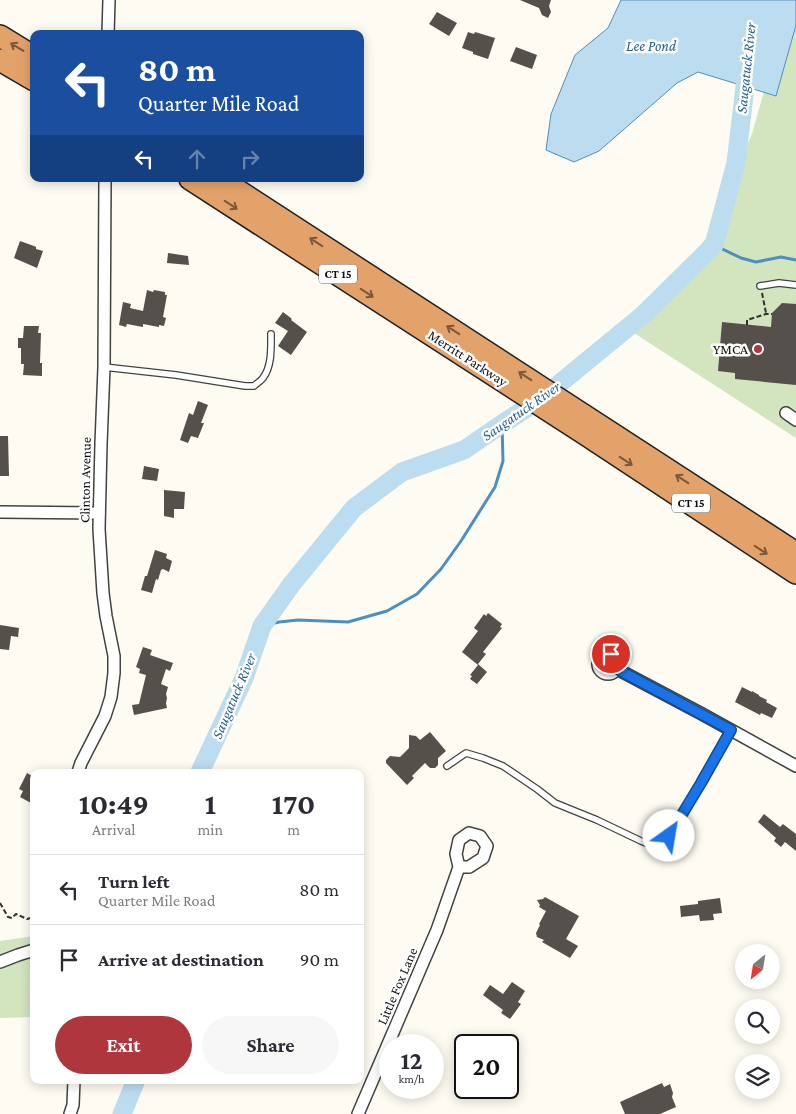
<!DOCTYPE html>
<html lang="en">
<head>
<meta charset="utf-8">
<style>
	:root { --surface:#fff; --page:#f7f7f7; --text:#2b2b33; --muted:#7c7c81; --line:#e1e1e2; --accent:#af363c }
	body { margin:0; font-family:"Crimson Pro",serif; background:var(--page); color:var(--text); height:100vh; display:flex; flex-direction:column; font-size:19px; white-space:nowrap }
	* { box-sizing:border-box; margin:0 }
	p { font-size:16px; color:var(--muted) }
	.icon { flex:none; width:28px; height:28px; fill:none; stroke:currentColor; stroke-width:2; stroke-linecap:round; stroke-linejoin:round }
	.map { position:relative; flex:1; overflow:hidden }
	.side { position:absolute; left:30px; top:769px; width:334px; height:315px; display:flex; flex-direction:column; background:var(--surface); border-radius:10px; box-shadow:0 2px 12px #0003 }
	.side>* { flex:none }
	.hud { position:absolute; left:30px; top:30px; width:334px; height:152px; border-radius:10px; box-shadow:0 2px 12px #0003; background:#1a4fa0; color:#fff; overflow:hidden }
	.needle { width:32px; rotate:210deg }
	.fabs { position:absolute; left:735px; top:944px; display:grid; gap:10px }
	.fabs a { display:grid; place-items:center; width:45px; height:45px; border-radius:50%; background:var(--surface); box-shadow:0 2px 12px #0003; font-size:25px }
	.speed { position:absolute; left:379px; top:1034px; display:flex; gap:10px; font-size:25px; font-weight:700; text-align:center }
	.speed>* { display:grid; place-content:center; width:65px; height:65px; border-radius:50%; background:var(--surface); box-shadow:0 2px 12px #0003; line-height:1 }
	.speed small { font-size:12px; font-weight:400 }
	.speed .limit { border:2px solid #111; border-radius:8px; background:#fff; color:#111 }
	.pin { position:absolute; display:grid; place-items:center; width:42px; height:42px; color:#fff; margin:-21px; border:2px solid #fff; border-radius:50%; box-shadow:0 1px 5px #0007 }
	.me { position:absolute; width:55px; margin:-28px; rotate:32deg; stroke-linejoin:round; filter:drop-shadow(0 0 4px #0008) }
	.turn { display:flex; align-items:center; gap:18px; height:105px; padding:0 25px; font-size:22px }
	.turn .icon { width:65px; height:65px; stroke-width:2.5 }
	.turn b { display:block; font-size:35px; line-height:42px }
	.lanes { display:flex; align-items:center; height:48px; padding:0 25px; background:#0003; justify-content:center; gap:25px; direction:ltr }
	.lanes .off { opacity:.35 }
	.eta { display:flex; justify-content:space-evenly; align-items:center; height:85px; text-align:center }
	.eta b { font-size:30px; font-weight:700; line-height:35px }
	.primary-button { display:flex; gap:10px; margin-top:auto; padding:10px 25px }
	.primary-button a { flex:1; height:58px; border-radius:30px; background:var(--accent); color:#fff; font-size:20px; font-weight:700; line-height:58px; text-align:center }
	.primary-button a+a { background:var(--page); color:var(--text) }
	ul { padding:0; list-style:none }
	li { display:flex; align-items:center; gap:15px; height:70px; padding:0 25px; border-top:1px solid var(--line) }
	li div { flex:1 }
	li b { display:block; font-size:19px }
	li em { font-style:normal }
	.map>svg:first-child { display:block }
	.green { fill:#d2e5bf }
	.water { fill:#bcdcef; stroke:#4b90be }
	.lines { fill:none; stroke-linecap:round; stroke-linejoin:round }
	.stream { stroke:#4b90be; stroke-width:3 }
	.river { stroke:#bcdcef; stroke-width:19 }
	.building { fill:#56504c }
	.service-casing { stroke:#424242; stroke-width:8 }
	.minor-casing { stroke:#424242; stroke-width:14 }
	.motorway-casing { stroke:#202020; stroke-width:24 }
	.path { stroke:#313131; stroke-width:2; stroke-dasharray:5 2.5; stroke-linecap:butt }
	.service { stroke:#fff; stroke-width:5.5 }
	.minor { stroke:#fff; stroke-width:11 }
	.motorway { stroke:#e3a26a; stroke-width:21 }
	.oneway { stroke:#79583c }
	.route-casing { stroke:#114b97; stroke-width:12 }
	.route { stroke:#1a73e8; stroke-width:9 }
	.poi-dot { fill:#af363c; stroke:#fff; stroke-width:2 }
	.labels { text-anchor:middle; stroke-width:5; stroke-linejoin:round; paint-order:stroke }
	.shield { fill:#fff; stroke:#575757; stroke-width:1 }
	.shield-label { font-size:12px; font-weight:bold; fill:#0f0f0f }
	.poi-label { font-size:14px; fill:#0f0f0f; stroke:#fff; text-anchor:end }
	.street-label { font-size:14px; fill:#0f0f0f; stroke:#fff }
	.water-label { font-size:15px; font-style:italic; fill:#266292; stroke:#fff }
</style>
</head>
<body>
<div class="map">
<svg width="796" height="1114" viewBox="0 0 796 1114">
	<rect width="100%" height="100%" fill="#fdfbf2"/>
	<g class="green">
		<polygon points="796,0 796,438 631,331 661,305 684,268 706,238 752,134 763,95 773,24"/>
		<polygon points="34,936 34,1017 0,1018 0,941"/>
	</g>
	<polygon class="water" points="621,0 796,0 796,25 776,96 698,72 677,83 599,151 574,162 546,150 551,114 575,55 608,28"/>
	<g class="lines">
		<g class="stream">
			<polyline points="714,245 741,258 756,262 781,257 796,260"/>
			<polyline points="262,626 279,622 298,620 348,622 387,611 417,594 441,569 461,541 495,487 503,461 502,424"/>
		</g>
		<g class="river">
			<polyline points="200,772 244,678 262,626 291,585 354,508 402,472 464,450 502,424 542,398 643,315 714,245 736,163 748,61"/>
			<polyline points="122,1114 136,1080"/>
		</g>
	</g>
	<g class="building">
		<polygon points="520,0 551,0 549,6 551,12 548,18 542,15 539,8"/>
		<polygon points="437,12 457,23 449,36 429,24"/>
		<polygon points="468,32 474,34 475,32 495,38 488,59 473,54 473,52 462,48"/>
		<polygon points="516,47 537,55 532,69 510,61"/>
		<polygon points="20,241 34,246 36,247 36,249 43,251 37,268 14,258"/>
		<polygon points="168,253 188,256 189,265 167,263"/>
		<polygon points="147,290 153,292 154,290 165,292 165,295 167,295 163,317 166,318 164,326 159,325 159,327 143,324 143,327 127,324 126,327 119,325 123,302 131,304 130,308 143,311"/>
		<polygon points="782,303 796,304 796,385 735,379 735,373 718,371 722,322 771,327 772,313"/>
		<polygon points="283,312 292,319 291,320 307,332 291,355 278,346 288,331 275,323"/>
		<polygon points="24,326 39,326 38,333 41,333 40,363 42,363 42,376 23,375 24,364 21,364 21,348 18,348 18,338 23,338"/>
		<polygon points="198,401 208,405 201,423 204,423 198,438 191,436 188,443 180,440 189,413 193,415"/>
		<polygon points="0,436 8,436 9,476 0,476"/>
		<polygon points="144,466 159,469 157,481 142,479"/>
		<polygon points="164,490 185,492 184,509 174,509 174,518 164,516"/>
		<polygon points="155,550 167,554 166,558 172,561 169,572 163,569 161,570 158,580 156,579 152,593 141,590 145,576 147,576"/>
		<polygon points="488,613 502,624 500,627 502,628 483,652 486,654 478,664 487,672 477,684 470,679 472,676 470,675 478,665 462,652 478,631 474,628 484,614 486,616"/>
		<polygon points="0,625 19,628 18,637 11,636 9,650 0,649"/>
		<polygon points="143,647 152,650 150,655 173,663 170,671 166,669 161,684 168,687 166,694 167,698 166,703 167,708 134,715 132,705 139,704 146,675 139,673 140,669 136,667"/>
		<polygon points="742,687 752,692 752,691 759,695 759,696 767,700 766,702 777,708 772,718 761,713 760,715 735,702"/>
		<polygon points="430,732 446,751 438,758 438,765 435,768 430,768 425,763 412,776 414,778 407,785 386,763 386,760 390,756 400,757 409,748 409,735 416,736 420,740"/>
		<polygon points="27,773 34,777 34,797 31,803 20,797 23,791 19,789"/>
		<polygon points="764,814 780,827 783,824 796,834 796,851 785,842 781,847 774,841 776,838 758,822"/>
		<polygon points="545,897 579,916 566,939 578,946 570,958 542,942 544,940 537,937 536,933 540,925 539,924 546,911 539,907 540,905 537,900 543,899"/>
		<polygon points="720,898 722,913 713,914 714,920 700,921 699,915 681,917 680,906 698,904 698,901"/>
		<polygon points="512,982 525,991 518,1002 521,1004 510,1019 501,1013 503,1010 483,995 490,985 503,994"/>
		<polygon points="662,1083 664,1087 670,1084 673,1093 672,1097 676,1107 660,1114 625,1114 620,1102"/>
	</g>
	<g class="lines">
		<defs>
			<g id="service">
				<polyline points="760,286 779,283 796,285"/>
				<path d="M 104,367 L 176,375 L 245,386 L 254,386 C 257,383 261,381 263,378 C 272,366 271,348 271,334"/>
				<polyline points="447,766 466,753 483,758 503,766 537,789 555,803 597,820 641,841 656,847 663,845 675,826 731,730"/>
			</g>
			<g id="minor">
				<polyline points="108,34 109,0"/>
				<polyline points="786,413 796,420"/>
				<polyline points="0,512 99,513"/>
				<circle cx="608" cy="664" r="10"/>
				<polyline points="617,669 702,714 796,766"/>
				<polyline points="78,772 81,763 105,716 111,697 114,673 114,656 106,616 103,593 99,529 101,444 104,367 105,179"/>
				<polyline points="0,962 18,955 34,950"/>
				<polyline points="70,1114 73,1105 74,1080"/>
				<polyline points="358,1114 437,930 459,867 456,854 459,840 469,833 480,836 487,846 483,858 469,867 459,867"/>
			</g>
			<g id="motorway">
				<polyline points="0,36 34,57"/>
				<polyline points="0,60 34,80"/>
				<polyline points="190,179 585,434 796,573"/>
				<polyline points="220,179 796,553"/>
			</g>
		</defs>
		<use href="#service" class="service-casing"/>
		<use href="#minor" class="minor-casing"/>
		<use href="#motorway" class="motorway-casing"/>
		<g class="path">
			<polyline points="762,293 766,313"/>
			<polyline points="747,325 747,320 766,314 772,314"/>
			<polyline points="0,903 8,917 12,918 16,914 27,919 34,917"/>
		</g>
		<use href="#service" class="service"/>
		<use href="#minor" class="minor"/>
		<use href="#motorway" class="motorway"/>
	</g>
	<defs><path id="oneway-shaft" d="M-6 0H5M1.5-3L5.5 0L1.5 3" fill="none" stroke-width="1.6" stroke-linecap="round" stroke-linejoin="round" transform="scale(1.25)"/></defs>
	<g class="oneway">
		<use href="#oneway-shaft" transform="translate(17 47) rotate(-149)"/>
		<use href="#oneway-shaft" transform="translate(231 205) rotate(33)"/>
		<use href="#oneway-shaft" transform="translate(316 242) rotate(-147)"/>
		<use href="#oneway-shaft" transform="translate(367 293) rotate(33)"/>
		<use href="#oneway-shaft" transform="translate(453 330) rotate(-147)"/>
		<use href="#oneway-shaft" transform="translate(525 376) rotate(-147)"/>
		<use href="#oneway-shaft" transform="translate(626 461) rotate(33)"/>
		<use href="#oneway-shaft" transform="translate(682 479) rotate(-147)"/>
		<use href="#oneway-shaft" transform="translate(761 550) rotate(33)"/>
	</g>
	<g class="lines">
		<defs>
			<path id="route" d="M 611,654 C 617,658 619,662 617,669 L 731,730 L 701,783 L 669,836"/>
		</defs>
		<use href="#route" class="route-casing"/>
		<use href="#route" class="route"/>
	</g>
	<circle class="poi-dot" cx="758" cy="349" r="5"/>
	<g class="labels">
		<g class="shield">
			<rect x="319" y="264.5" width="38" height="19" rx="4"/>
			<rect x="672" y="493.5" width="38" height="19" rx="4"/>
		</g>
		<g class="shield-label">
			<text x="338" y="278">CT 15</text>
			<text x="691" y="507">CT 15</text>
		</g>
		<g class="poi-label">
			<text x="748" y="354">YMCA</text>
		</g>
		<g class="street-label">
			<text transform="translate(468 358) rotate(33)" y="5">Merritt Parkway</text>
			<text transform="translate(85 480) rotate(-89)" y="5">Clinton Avenue</text>
			<text transform="translate(397 986) rotate(-67)" y="5">Little Fox Lane</text>
		</g>
		<g class="water-label">
			<text x="651" y="51">Lee Pond</text>
			<text transform="translate(746 68) rotate(-84)" y="5">Saugatuck River</text>
			<text transform="translate(521 411) rotate(-35)" y="5">Saugatuck River</text>
			<text transform="translate(234 696) rotate(-67)" y="5">Saugatuck River</text>
		</g>
	</g>
</svg>
<div class="fabs">
<a><svg class="needle" viewBox="-14 -14 28 28"><path d="M0-13l5 13h-10z" fill="#e53935"/><path d="M0 13l5-13h-10z" fill="#7c7c81"/></svg></a>
<a><svg class="icon" aria-label="search" viewBox="0 0 24 24"><circle cx="10" cy="10" r="6"/><path d="M15 15l6 6"/></svg></a>
<a><svg class="icon" aria-label="layers" viewBox="0 0 24 24"><path d="M12 4l9 5-9 5-9-5zM3 14l9 5 9-5"/></svg></a>
</div>
<div class="speed"><div>12<small>km/h</small></div><div class="limit">20</div></div>
<div class="pin" style="left:611px;top:654px;background:#d93025"><svg class="icon" aria-label="arrive" viewBox="0 0 24 24"><path d="M6 21V4h12l-3 4 3 4H6"/></svg></div>
<svg class="me" style="left:669px;top:836px" viewBox="-20 -20 40 40"><circle r="19" fill="#fff"/><path d="M0-13L10 11 0 6-10 11z" fill="#1a73e8"/></svg>
<div class="hud">
<div class="turn"><svg class="icon" aria-label="left" viewBox="0 0 24 24"><path d="M17 20v-9H6M10 6l-5 5 5 5"/></svg><div><b>80 m</b>Quarter Mile Road</div></div>
<div class="lanes"><svg class="icon" aria-label="left" viewBox="0 0 24 24"><path d="M17 20v-9H6M10 6l-5 5 5 5"/></svg><svg class="icon off" aria-label="ahead" viewBox="0 0 24 24"><path d="M12 20V5M6 11l6-6 6 6"/></svg><svg class="icon off" aria-label="right" viewBox="0 0 24 24"><path d="M7 20v-9h11M14 6l5 5-5 5"/></svg></div>
</div>
<section class="side">
<div class="eta">
<div><b>10:49</b><p>Arrival</p></div>
<div><b>1</b><p>min</p></div>
<div><b>170</b><p>m</p></div>
</div>
<ul>
<li><svg class="icon" aria-label="left" viewBox="0 0 24 24"><path d="M17 20v-9H6M10 6l-5 5 5 5"/></svg><div><b>Turn left</b><p>Quarter Mile Road</p></div><em>80 m</em></li>
<li><svg class="icon" aria-label="arrive" viewBox="0 0 24 24"><path d="M6 21V4h12l-3 4 3 4H6"/></svg><div><b>Arrive at destination</b></div><em>90 m</em></li>
</ul>
<div class="primary-button"><a>Exit</a><a>Share</a></div>
</section>
</div>
</body>
</html>
